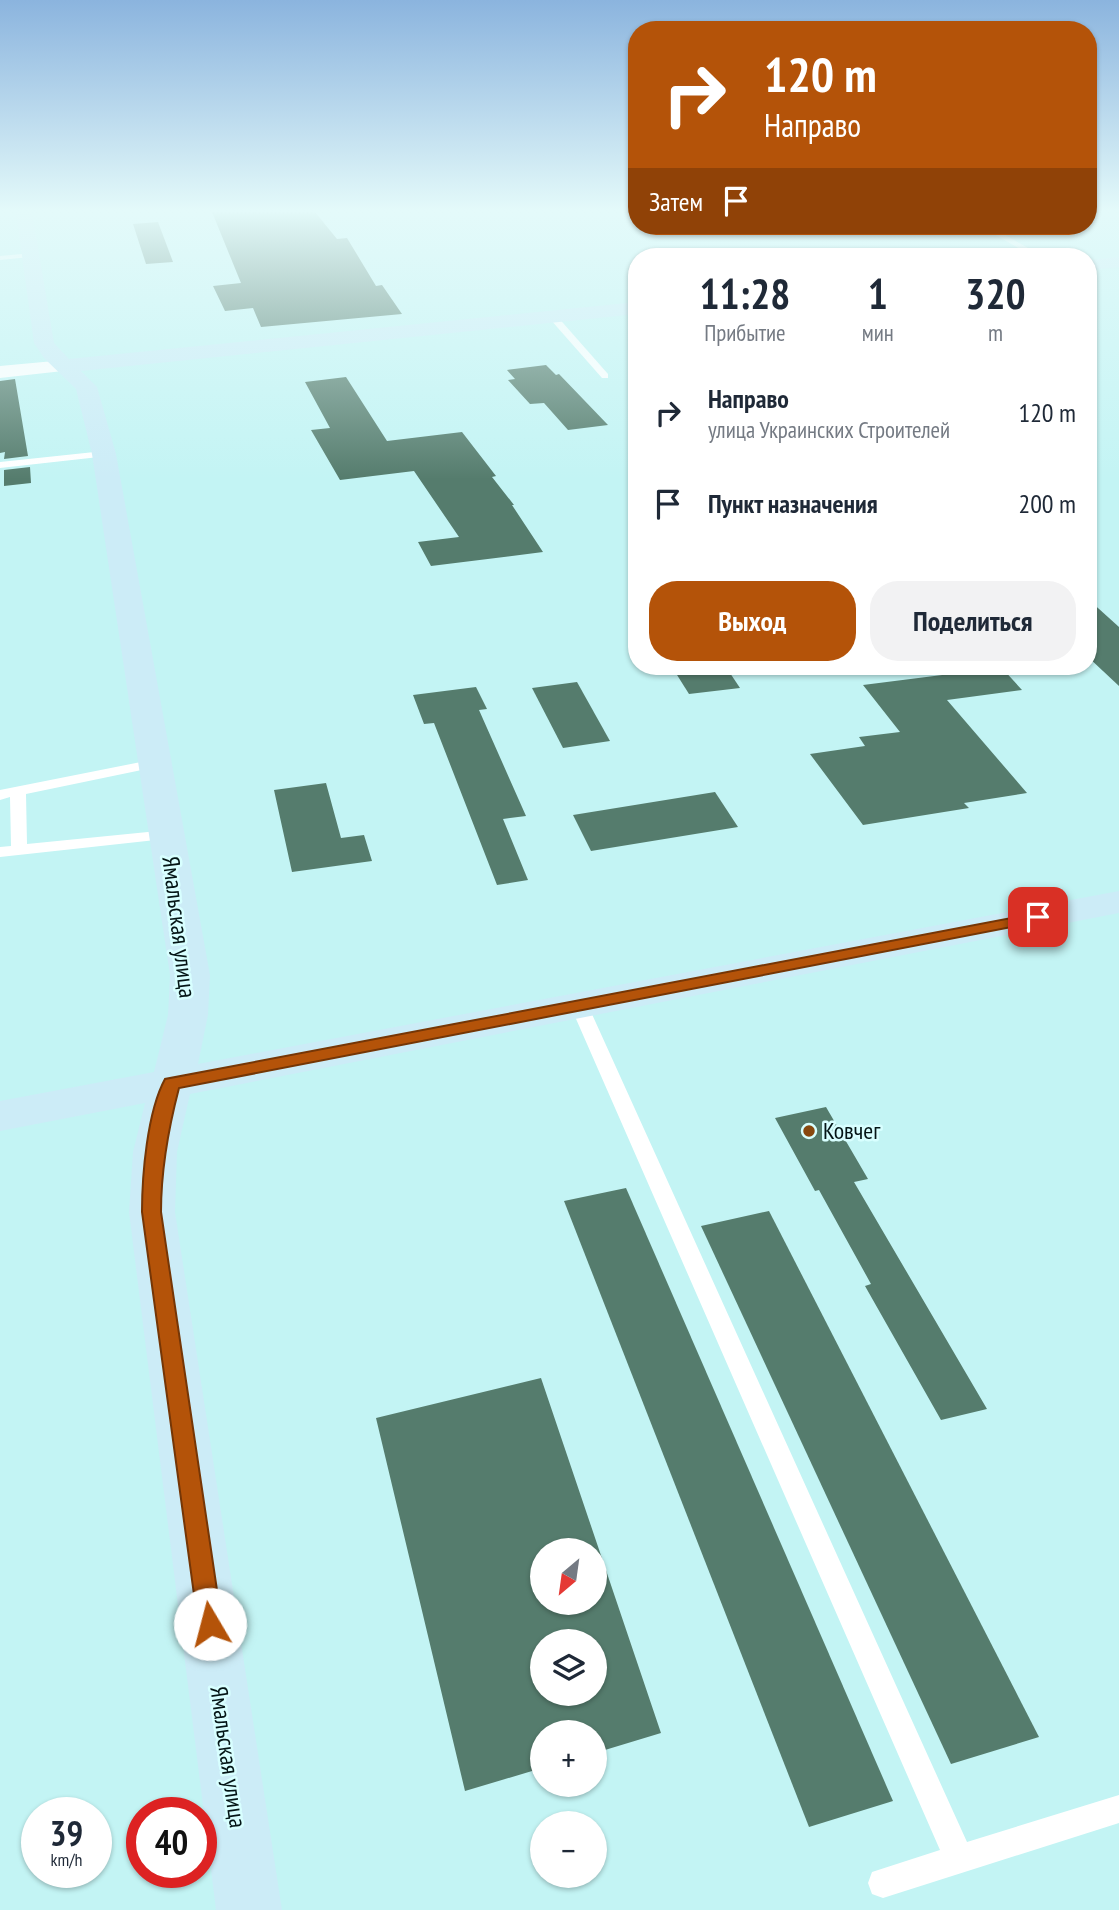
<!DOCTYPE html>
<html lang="ru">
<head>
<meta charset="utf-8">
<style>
	:root { --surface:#fff; --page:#f2f2f3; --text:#1f2937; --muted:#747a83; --accent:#b45309 }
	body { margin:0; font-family:"PT Sans Narrow",sans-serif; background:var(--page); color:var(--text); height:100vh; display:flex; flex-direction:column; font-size:26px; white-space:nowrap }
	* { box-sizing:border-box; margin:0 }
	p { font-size:23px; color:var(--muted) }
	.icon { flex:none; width:38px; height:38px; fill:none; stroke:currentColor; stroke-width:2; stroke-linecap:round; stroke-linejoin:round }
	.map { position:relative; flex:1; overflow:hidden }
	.sheet { position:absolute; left:628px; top:248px; width:469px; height:427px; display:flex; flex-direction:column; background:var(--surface); border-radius:28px; box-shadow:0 2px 5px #0004 }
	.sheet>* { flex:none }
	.guide { position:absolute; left:628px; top:21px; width:469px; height:214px; border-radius:28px; box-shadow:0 2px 5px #0004; background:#b45309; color:#fff; overflow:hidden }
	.needle { width:46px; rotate:209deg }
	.buttons { position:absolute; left:530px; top:1538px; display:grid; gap:14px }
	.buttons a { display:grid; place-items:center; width:77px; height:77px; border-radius:50%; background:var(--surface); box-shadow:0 2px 5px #0004; font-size:35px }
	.speed { position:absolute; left:21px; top:1797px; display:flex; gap:14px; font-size:35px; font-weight:700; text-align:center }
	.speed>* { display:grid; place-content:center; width:91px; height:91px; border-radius:50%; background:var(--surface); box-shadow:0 2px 5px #0004; line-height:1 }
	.speed small { font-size:18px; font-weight:400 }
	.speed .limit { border:10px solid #d22; background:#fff; color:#111 }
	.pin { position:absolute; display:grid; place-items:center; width:60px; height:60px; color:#fff; margin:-30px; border-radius:14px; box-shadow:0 4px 10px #0006 }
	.me { position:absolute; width:77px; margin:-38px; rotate:352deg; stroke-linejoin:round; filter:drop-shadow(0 0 5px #0008) }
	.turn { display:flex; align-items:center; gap:24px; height:147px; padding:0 21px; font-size:32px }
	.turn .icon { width:91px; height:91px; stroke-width:2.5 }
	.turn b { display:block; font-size:49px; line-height:60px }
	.then { display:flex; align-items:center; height:66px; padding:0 21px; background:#0003; gap:14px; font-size:26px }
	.eta { display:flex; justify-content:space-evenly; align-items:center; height:119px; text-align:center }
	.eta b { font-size:42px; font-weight:800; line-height:49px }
	.button { display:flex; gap:14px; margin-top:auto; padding:14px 21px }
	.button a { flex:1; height:80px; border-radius:28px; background:var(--accent); color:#fff; font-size:28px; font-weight:800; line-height:80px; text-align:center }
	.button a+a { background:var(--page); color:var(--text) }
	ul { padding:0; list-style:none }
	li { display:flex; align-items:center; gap:21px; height:91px; padding:0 21px }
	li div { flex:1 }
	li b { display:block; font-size:26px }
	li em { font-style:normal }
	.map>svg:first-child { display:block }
	.building { fill:#557c6d; fill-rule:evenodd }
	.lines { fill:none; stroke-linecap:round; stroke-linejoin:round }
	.lane { fill:#fff; fill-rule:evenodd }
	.street { fill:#fff; fill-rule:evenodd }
	.secondary { fill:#ccecf7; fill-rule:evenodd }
	.route { fill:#b45309; stroke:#753606; stroke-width:2 }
	.poi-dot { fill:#88480f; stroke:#d8ffff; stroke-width:2.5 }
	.labels { text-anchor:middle; stroke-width:5; stroke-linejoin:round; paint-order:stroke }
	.street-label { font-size:24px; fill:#041516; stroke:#d8ffff }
	.poi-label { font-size:24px; fill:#041516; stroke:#d8ffff; text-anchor:start }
</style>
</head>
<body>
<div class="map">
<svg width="1119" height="1910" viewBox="0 0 1119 1910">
	<rect width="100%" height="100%" fill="#c3f4f4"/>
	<g class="building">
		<polygon points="212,212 315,212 337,239 347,238 376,286 382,285 402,314 261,327 253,308 225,311 213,286 241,283"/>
		<polygon points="158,222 173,262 146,264 133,224"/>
		<polygon points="546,365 556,375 559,374 608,425 568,430 544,403 530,404 508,380 515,379 507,370"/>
		<polygon points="346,377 387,441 462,432 496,476 492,477 514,505 512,505 543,552 431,566 418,542 459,537 414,471 340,480 311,430 330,428 305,382"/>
		<polygon points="15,379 28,456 4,459 5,452 0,453 0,381"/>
		<polygon points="30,467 31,483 4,486 4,470"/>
		<polygon points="1088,599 1119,627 1119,686 1088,657"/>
		<polygon points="672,667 726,667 740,688 689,694"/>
		<polygon points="943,667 1001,667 1022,690 947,700 1027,793 964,803 969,808 863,825 810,754 865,746 859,737 900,732 863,685 950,674"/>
		<polygon points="577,682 610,741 563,748 532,688"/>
		<polygon points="476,687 487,709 479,710 526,816 503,819 528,880 497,885 434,723 424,724 413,695"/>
		<polygon points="326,783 341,838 364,835 372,861 292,872 274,790"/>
		<polygon points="715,792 738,827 591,851 573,815"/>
		<polygon points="826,1107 868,1179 854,1182 987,1409 941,1420 865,1286 871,1284 819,1190 815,1191 775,1118"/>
		<polygon points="626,1188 893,1801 809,1827 564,1201"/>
		<polygon points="769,1211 1039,1737 951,1764 701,1226"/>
		<path d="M 541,1378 L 661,1733 L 595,1753 L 595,1732 L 542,1732 L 542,1768 L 465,1791 L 376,1418 ZM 542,1550 L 598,1550 L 595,1551 L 595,1603 L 542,1603 ZM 542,1642 L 595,1642 L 595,1694 L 542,1694 Z"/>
	</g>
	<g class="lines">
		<g class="lane">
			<polygon points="980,226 989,226 1044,257 1034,257"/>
			<polygon points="33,253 30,257 0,260 0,256"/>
			<polygon points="550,315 556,315 608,374 608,378 602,378 550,319"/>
			<polygon points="104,451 108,452 108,456 0,468 0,462"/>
			<polygon points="156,759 163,763 161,766 26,794 27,844 168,830 176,835 174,838 0,857 0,847 11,846 10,797 0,800 0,790"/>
			<polygon points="582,1006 591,1012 967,1842 1119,1795 1119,1823 883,1898 872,1894 868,1883 872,1872 940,1850 573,1012"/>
		</g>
		<polygon class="street" points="65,360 75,366 72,370 0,378 0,366"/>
		<g class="secondary">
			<polygon points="16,212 32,212 54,343 69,359 637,302 637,314 81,371 97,387 116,454 210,975 208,1015 198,1064 1119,891 1119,913 190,1094 177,1152 175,1212 282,1910 216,1910 129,1212 133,1152 145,1103 0,1131 0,1101 154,1072 168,1015 170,975 92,454 76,389 44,358 34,343"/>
			<polygon points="1119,257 1119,267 1088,270 1088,260"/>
		</g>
	</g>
	<linearGradient id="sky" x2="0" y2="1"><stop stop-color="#8bb4de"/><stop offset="0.44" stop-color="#e4fafa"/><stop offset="1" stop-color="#e4fafa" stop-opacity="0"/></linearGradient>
	<rect width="1119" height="479" fill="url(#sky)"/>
	<path class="route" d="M 1038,913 L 1045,917 L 1043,921 L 179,1088 C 168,1130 161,1169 161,1212 L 222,1624 L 219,1632 L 210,1636 L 202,1632 L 198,1624 L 142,1212 C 142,1176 147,1112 165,1079 Z"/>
	<circle class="poi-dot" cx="809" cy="1131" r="7"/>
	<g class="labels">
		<g class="street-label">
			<text transform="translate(179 927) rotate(83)" y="8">Ямальская улица</text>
			<text transform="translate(228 1757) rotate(82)" y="8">Ямальская улица</text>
		</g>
		<g class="poi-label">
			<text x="823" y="1139">Ковчег</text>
		</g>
	</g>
</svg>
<div class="buttons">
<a><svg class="needle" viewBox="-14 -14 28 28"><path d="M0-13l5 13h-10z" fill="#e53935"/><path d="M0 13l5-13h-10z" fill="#747a83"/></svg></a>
<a><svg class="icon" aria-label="layers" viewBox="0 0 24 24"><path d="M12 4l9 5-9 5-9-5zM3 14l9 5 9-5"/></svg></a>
<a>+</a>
<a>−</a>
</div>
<div class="speed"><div>39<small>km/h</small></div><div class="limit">40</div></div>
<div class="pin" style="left:1038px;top:917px;background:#d93025"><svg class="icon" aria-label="arrive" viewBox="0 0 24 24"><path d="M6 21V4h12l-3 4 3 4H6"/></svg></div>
<svg class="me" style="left:210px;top:1624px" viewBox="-20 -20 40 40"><circle r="19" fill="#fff"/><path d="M0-13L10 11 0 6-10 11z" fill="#b45309"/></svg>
<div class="guide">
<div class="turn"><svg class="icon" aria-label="right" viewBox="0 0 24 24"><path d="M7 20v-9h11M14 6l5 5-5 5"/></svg><div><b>120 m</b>Направо</div></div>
<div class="then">Затем<svg class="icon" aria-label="arrive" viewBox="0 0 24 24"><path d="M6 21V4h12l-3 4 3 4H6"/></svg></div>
</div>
<section class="sheet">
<div class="eta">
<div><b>11:28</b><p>Прибытие</p></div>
<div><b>1</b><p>мин</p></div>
<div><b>320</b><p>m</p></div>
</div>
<ul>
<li><svg class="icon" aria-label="right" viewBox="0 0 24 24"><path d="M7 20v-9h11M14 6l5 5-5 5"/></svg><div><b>Направо</b><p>улица Украинских Строителей</p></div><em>120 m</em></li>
<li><svg class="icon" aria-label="arrive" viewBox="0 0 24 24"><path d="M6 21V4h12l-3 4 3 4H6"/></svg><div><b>Пункт назначения</b></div><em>200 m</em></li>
</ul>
<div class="button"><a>Выход</a><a>Поделиться</a></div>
</section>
</div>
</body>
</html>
